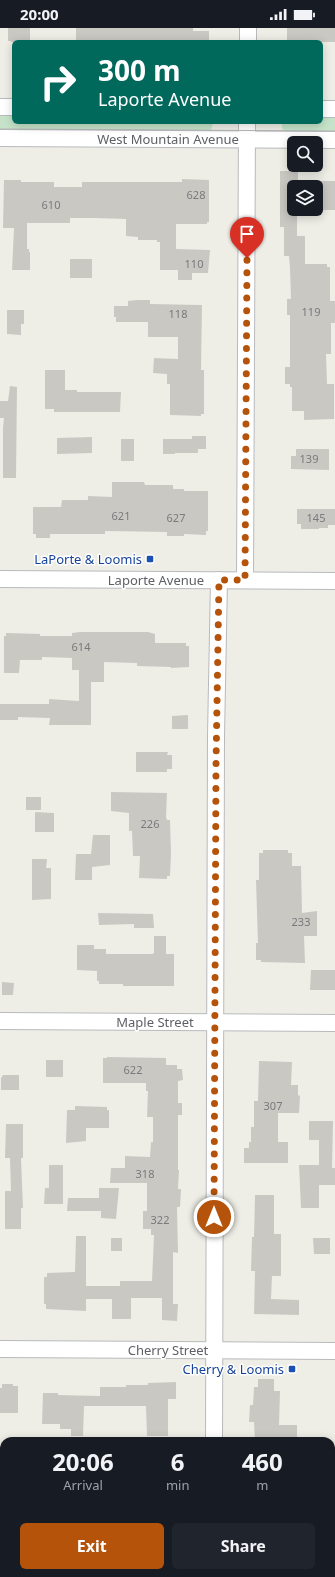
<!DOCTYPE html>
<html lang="en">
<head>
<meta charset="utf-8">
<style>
	:root { --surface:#171b24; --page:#20242c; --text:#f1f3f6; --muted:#9ea1a6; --accent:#b45309 }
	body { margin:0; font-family:"Noto Sans",sans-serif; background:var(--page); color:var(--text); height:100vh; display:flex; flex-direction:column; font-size:15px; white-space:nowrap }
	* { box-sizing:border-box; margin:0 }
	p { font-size:13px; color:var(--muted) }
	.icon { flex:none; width:22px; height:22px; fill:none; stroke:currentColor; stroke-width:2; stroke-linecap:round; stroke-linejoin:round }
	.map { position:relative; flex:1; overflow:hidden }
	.drawer { position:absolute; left:0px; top:1409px; width:335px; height:140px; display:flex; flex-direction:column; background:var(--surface); border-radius:12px 12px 0 0; box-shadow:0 2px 10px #0003 }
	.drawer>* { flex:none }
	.banner { position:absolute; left:12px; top:12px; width:311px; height:84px; border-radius:6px; box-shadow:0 2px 10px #0003; background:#00695c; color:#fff; overflow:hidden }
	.controls { position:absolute; left:287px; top:108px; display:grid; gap:8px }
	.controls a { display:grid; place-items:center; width:36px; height:36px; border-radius:6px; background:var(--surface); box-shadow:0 2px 10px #0003; font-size:20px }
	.pin { position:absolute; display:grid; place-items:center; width:34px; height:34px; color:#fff; margin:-41px -17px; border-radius:50% 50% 50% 0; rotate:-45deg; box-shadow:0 0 4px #0007 }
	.pin .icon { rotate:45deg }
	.me { position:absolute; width:44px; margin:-22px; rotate:0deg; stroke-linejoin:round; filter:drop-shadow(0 0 3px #0008) }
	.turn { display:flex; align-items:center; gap:14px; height:84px; padding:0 20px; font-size:18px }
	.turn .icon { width:52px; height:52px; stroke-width:2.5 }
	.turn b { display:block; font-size:28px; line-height:34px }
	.eta { display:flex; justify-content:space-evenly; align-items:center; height:68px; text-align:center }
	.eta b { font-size:24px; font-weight:700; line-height:28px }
	.cta { display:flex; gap:8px; margin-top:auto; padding:8px 20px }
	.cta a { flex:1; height:46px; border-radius:6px; background:var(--accent); color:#fff; font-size:16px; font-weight:700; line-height:46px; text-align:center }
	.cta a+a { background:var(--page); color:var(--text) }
	.status { display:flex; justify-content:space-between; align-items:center; height:28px; padding:0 20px; background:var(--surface); direction:ltr }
	.status svg { height:11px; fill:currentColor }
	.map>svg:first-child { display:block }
	.grass { fill:#c6e3c9 }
	.building { fill:#cac8c3 }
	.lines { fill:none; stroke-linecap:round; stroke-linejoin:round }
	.minor-casing { stroke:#b8babe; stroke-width:18 }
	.minor { stroke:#fff; stroke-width:16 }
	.tram { stroke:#b4b4b5; stroke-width:1 }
	.route { stroke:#b45309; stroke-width:7; stroke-dasharray:0 12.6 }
	.transit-dot { fill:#1a4fb4; stroke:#fff; stroke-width:1.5 }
	.labels { text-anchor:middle; stroke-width:3; stroke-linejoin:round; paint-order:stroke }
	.number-label { font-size:11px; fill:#797a7c }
	.street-label { font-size:13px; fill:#5e6065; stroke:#fff }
	.transit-label { font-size:13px; fill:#164399; stroke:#fff; text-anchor:end }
</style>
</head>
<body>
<div class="status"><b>20:00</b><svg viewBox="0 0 49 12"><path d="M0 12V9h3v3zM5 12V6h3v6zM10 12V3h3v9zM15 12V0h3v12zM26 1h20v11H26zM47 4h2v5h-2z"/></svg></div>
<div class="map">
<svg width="335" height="1549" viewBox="0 0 335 1549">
	<rect width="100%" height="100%" fill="#eeeee7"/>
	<g class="grass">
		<polygon points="0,86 14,86 14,94 213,94 211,103 0,103"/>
		<polygon points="321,89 335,89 335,106 285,104 282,100 282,94 321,94"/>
	</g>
	<g class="building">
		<polygon points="8,0 30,0 30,14 11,14 11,13 8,13"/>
		<polygon points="76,0 193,0 193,3 209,3 209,14 76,14"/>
		<rect x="287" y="0" width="48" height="14"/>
		<polygon points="280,143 298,143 298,159 294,159 294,181 297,181 297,208 305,208 305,236 327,236 327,239 330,239 330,273 335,273 335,295 331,295 331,326 326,326 327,356 334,356 334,391 304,392 304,383 292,383 292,359 290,359 290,356 285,356 285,339 290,339 290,287 287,287 287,271 291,271 290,240 289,228 284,228 284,199 280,199"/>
		<polygon points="182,151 209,152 209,194 207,194 207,196 176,196 176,221 210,222 208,245 192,245 192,252 178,252 178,242 160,242 160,214 157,214 157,212 138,212 138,209 126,208 126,191 95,190 70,190 70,195 27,195 27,221 29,221 29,224 30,224 30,242 12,242 14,200 3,200 4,152 21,152 21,154 54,154 54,159 82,159 82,154 182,154"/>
		<polygon points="318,153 335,153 335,182 320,182 320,180 318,180"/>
		<rect x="70" y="231" width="22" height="19"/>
		<polygon points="137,272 150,272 150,276 202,277 201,342 204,342 204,386 201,386 201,388 170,387 170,356 167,356 167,346 153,345 154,330 178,331 178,309 148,309 148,294 116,294 116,289 114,289 114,278 128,278 128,273"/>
		<polygon points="7,282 24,282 24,296 21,296 21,307 7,306"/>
		<polygon points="45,342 65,342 65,362 77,362 77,364 121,364 120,384 54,384 54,381 45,381"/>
		<polygon points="10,358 17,359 16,450 3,450 3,400 4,390 0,390 0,373 8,373"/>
		<polygon points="192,408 206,408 206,421 198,421 198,425 175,425 175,426 163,426 163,411 192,411"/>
		<polygon points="92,409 92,425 57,426 57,410"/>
		<rect x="121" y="411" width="13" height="22"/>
		<polygon points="296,421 329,421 329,442 291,441 291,428 296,428"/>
		<polygon points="112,454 144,454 145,457 173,457 173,461 184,461 184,463 208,463 208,503 206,503 206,507 184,506 184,508 167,508 167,504 105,503 105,506 50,506 50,510 36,510 36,506 33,506 33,479 61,479 62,472 88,472 88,468 112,469"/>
		<polygon points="297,481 335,481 335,497 328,497 328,500 319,500 319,501 301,501 301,496 297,496"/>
		<polygon points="80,604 148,604 155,606 155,615 186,615 186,618 189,618 189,639 171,640 171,639 137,638 137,635 104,634 104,654 91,654 91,697 49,697 50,690 18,689 18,692 0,692 0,676 49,676 49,671 79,673 79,642 72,642 72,630 42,629 42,632 20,632 19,645 4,645 4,608 6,608 6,605 40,606 40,608 72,608 72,605"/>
		<polygon points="188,687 188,701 172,701 172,688"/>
		<polygon points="136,724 168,724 167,727 172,727 172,741 167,741 167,744 136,744"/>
		<polygon points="111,764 167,765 166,789 167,792 170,792 171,826 170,848 167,848 167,851 139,850 140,828 133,828 132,803 129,803 129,785 111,783"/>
		<rect x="26" y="769" width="15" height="13"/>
		<polygon points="35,784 54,785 54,804 35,804"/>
		<polygon points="93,807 110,807 110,837 92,839 92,852 75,852 76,826 91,826"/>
		<polygon points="263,822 288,822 288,825 292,825 292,838 301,838 302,885 317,883 317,908 304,908 305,935 261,934 261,932 256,932 256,915 258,915 256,852 259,852 259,825 263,825"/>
		<polygon points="32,831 47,831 46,840 51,840 51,871 32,872"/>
		<polygon points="98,885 153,886 154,900 134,900 134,896 99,897"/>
		<polygon points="154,908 166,908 166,926 174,926 174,958 123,958 123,956 99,956 99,953 97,953 97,943 77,942 77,917 94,917 94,921 106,921 106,926 152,926 154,925"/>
		<polygon points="311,942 335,942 335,962 310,962"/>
		<polygon points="2,954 14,955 13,967 2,967"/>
		<polygon points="107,1029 166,1030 166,1037 177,1037 177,1041 182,1041 183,1052 178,1053 178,1075 182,1075 182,1087 178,1087 178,1142 179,1142 178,1161 181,1161 180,1179 177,1179 178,1225 173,1224 173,1276 178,1276 177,1293 162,1292 162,1270 131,1270 131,1291 112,1291 112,1271 86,1271 86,1283 46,1281 46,1276 44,1276 44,1249 47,1249 47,1245 75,1244 76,1208 86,1208 86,1258 120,1258 120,1253 152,1253 154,1207 151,1207 151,1201 143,1201 143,1183 147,1183 147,1155 110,1155 111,1140 125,1140 125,1128 150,1129 151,1114 153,1114 153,1089 147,1089 148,1063 146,1063 146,1055 103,1055 103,1030 107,1030"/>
		<rect x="46" y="1032" width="17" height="17"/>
		<polygon points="259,1033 292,1034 291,1057 298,1057 298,1067 300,1068 299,1085 278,1085 278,1114 288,1114 288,1135 244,1135 244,1120 249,1120 249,1114 251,1114 251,1099 254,1099 254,1073 258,1073"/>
		<polygon points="3,1047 19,1047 19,1062 1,1062 1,1050"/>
		<polygon points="75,1078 107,1079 107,1082 109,1082 109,1100 86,1100 86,1113 66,1115 67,1082 75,1082"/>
		<polygon points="309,1093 333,1093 332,1140 335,1140 335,1157 319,1157 319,1180 301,1180 299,1137 319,1137 319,1112 309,1112"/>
		<polygon points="6,1096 23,1096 23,1130 21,1130 23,1180 21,1180 21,1201 5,1201 5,1163 11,1163 10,1130 5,1130"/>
		<polygon points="49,1137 63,1137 63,1176 44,1176 45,1160 49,1160"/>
		<polygon points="99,1160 119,1160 116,1191 101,1190 101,1183 67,1183 68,1170 99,1170"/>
		<polygon points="255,1167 274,1167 274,1206 281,1206 281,1248 272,1248 271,1271 299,1272 299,1287 254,1286 255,1243 251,1243 252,1209 254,1209"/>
		<rect x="111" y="1210" width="11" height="13"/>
		<polygon points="313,1210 330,1210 330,1226 314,1226"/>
		<polygon points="258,1351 274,1351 274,1363 280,1363 279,1397 297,1397 297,1413 255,1413 254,1394 249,1394 250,1377 253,1377 254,1359 258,1359"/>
		<polygon points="176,1354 176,1371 168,1371 168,1408 147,1408 146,1378 84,1378 83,1408 71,1408 71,1401 60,1401 60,1396 42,1396 43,1365 58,1365 58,1367 100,1368 100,1359 126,1359 126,1357 148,1357 148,1355"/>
		<polygon points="2,1356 13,1356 13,1358 18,1358 18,1385 0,1385 0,1360 2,1360"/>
	</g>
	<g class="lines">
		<defs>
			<g id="minor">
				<polyline points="248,14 248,0"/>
				<polyline points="0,79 14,79"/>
				<polyline points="321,81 335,81"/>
				<polyline points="0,110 335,112"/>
				<polyline points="0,551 335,553"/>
				<polyline points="245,552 247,94"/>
				<polyline points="0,993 335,995"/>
				<polyline points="0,1321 335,1323"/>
				<polyline points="214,1413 216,708 219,552"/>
				<polyline points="213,1549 213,1545"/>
			</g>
		</defs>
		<use href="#minor" class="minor-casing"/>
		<use href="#minor" class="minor"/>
		<polyline class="tram" points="0,101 335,103"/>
	</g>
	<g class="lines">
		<polyline class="route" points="214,1189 216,737 219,552 245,552 247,230"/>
	</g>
	<g class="transit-dot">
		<rect x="146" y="527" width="8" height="8" rx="2"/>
		<rect x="288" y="1337" width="8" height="8" rx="2"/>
	</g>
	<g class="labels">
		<g class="number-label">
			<text x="196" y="171">628</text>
			<text x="51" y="181">610</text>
			<text x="194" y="240">110</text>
			<text x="311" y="288">119</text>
			<text x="178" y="290">118</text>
			<text x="309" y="435">139</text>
			<text x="121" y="492">621</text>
			<text x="176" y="494">627</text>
			<text x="316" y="494">145</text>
			<text x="81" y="623">614</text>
			<text x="150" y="800">226</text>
			<text x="301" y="898">233</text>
			<text x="133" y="1046">622</text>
			<text x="273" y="1082">307</text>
			<text x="145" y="1150">318</text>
			<text x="160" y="1196">322</text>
		</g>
		<g class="street-label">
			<text x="168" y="116">West Mountain Avenue</text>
			<text x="156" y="557">Laporte Avenue</text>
			<text x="155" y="999">Maple Street</text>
			<text x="168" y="1327">Cherry Street</text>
		</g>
		<g class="transit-label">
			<text x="142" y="536">LaPorte &amp; Loomis</text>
			<text x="284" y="1346">Cherry &amp; Loomis</text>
		</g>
	</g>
</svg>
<div class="controls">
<a><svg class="icon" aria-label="search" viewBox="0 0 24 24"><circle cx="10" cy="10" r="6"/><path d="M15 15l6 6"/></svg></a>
<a><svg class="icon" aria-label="layers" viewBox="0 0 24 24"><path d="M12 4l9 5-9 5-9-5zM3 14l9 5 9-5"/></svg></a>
</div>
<div class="pin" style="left:247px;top:230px;background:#d93025"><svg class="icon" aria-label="arrive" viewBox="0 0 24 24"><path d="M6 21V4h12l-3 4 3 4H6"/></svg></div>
<svg class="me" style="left:214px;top:1189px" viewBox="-20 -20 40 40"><circle r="17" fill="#b45309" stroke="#fff" stroke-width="3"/><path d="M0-11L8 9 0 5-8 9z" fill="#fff"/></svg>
<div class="banner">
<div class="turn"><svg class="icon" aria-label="right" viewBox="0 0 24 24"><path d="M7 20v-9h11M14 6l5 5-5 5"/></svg><div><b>300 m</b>Laporte Avenue</div></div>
</div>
<section class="drawer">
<div class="eta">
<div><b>20:06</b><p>Arrival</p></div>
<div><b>6</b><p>min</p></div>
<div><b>460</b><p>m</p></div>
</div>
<div class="cta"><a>Exit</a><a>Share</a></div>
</section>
</div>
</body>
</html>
